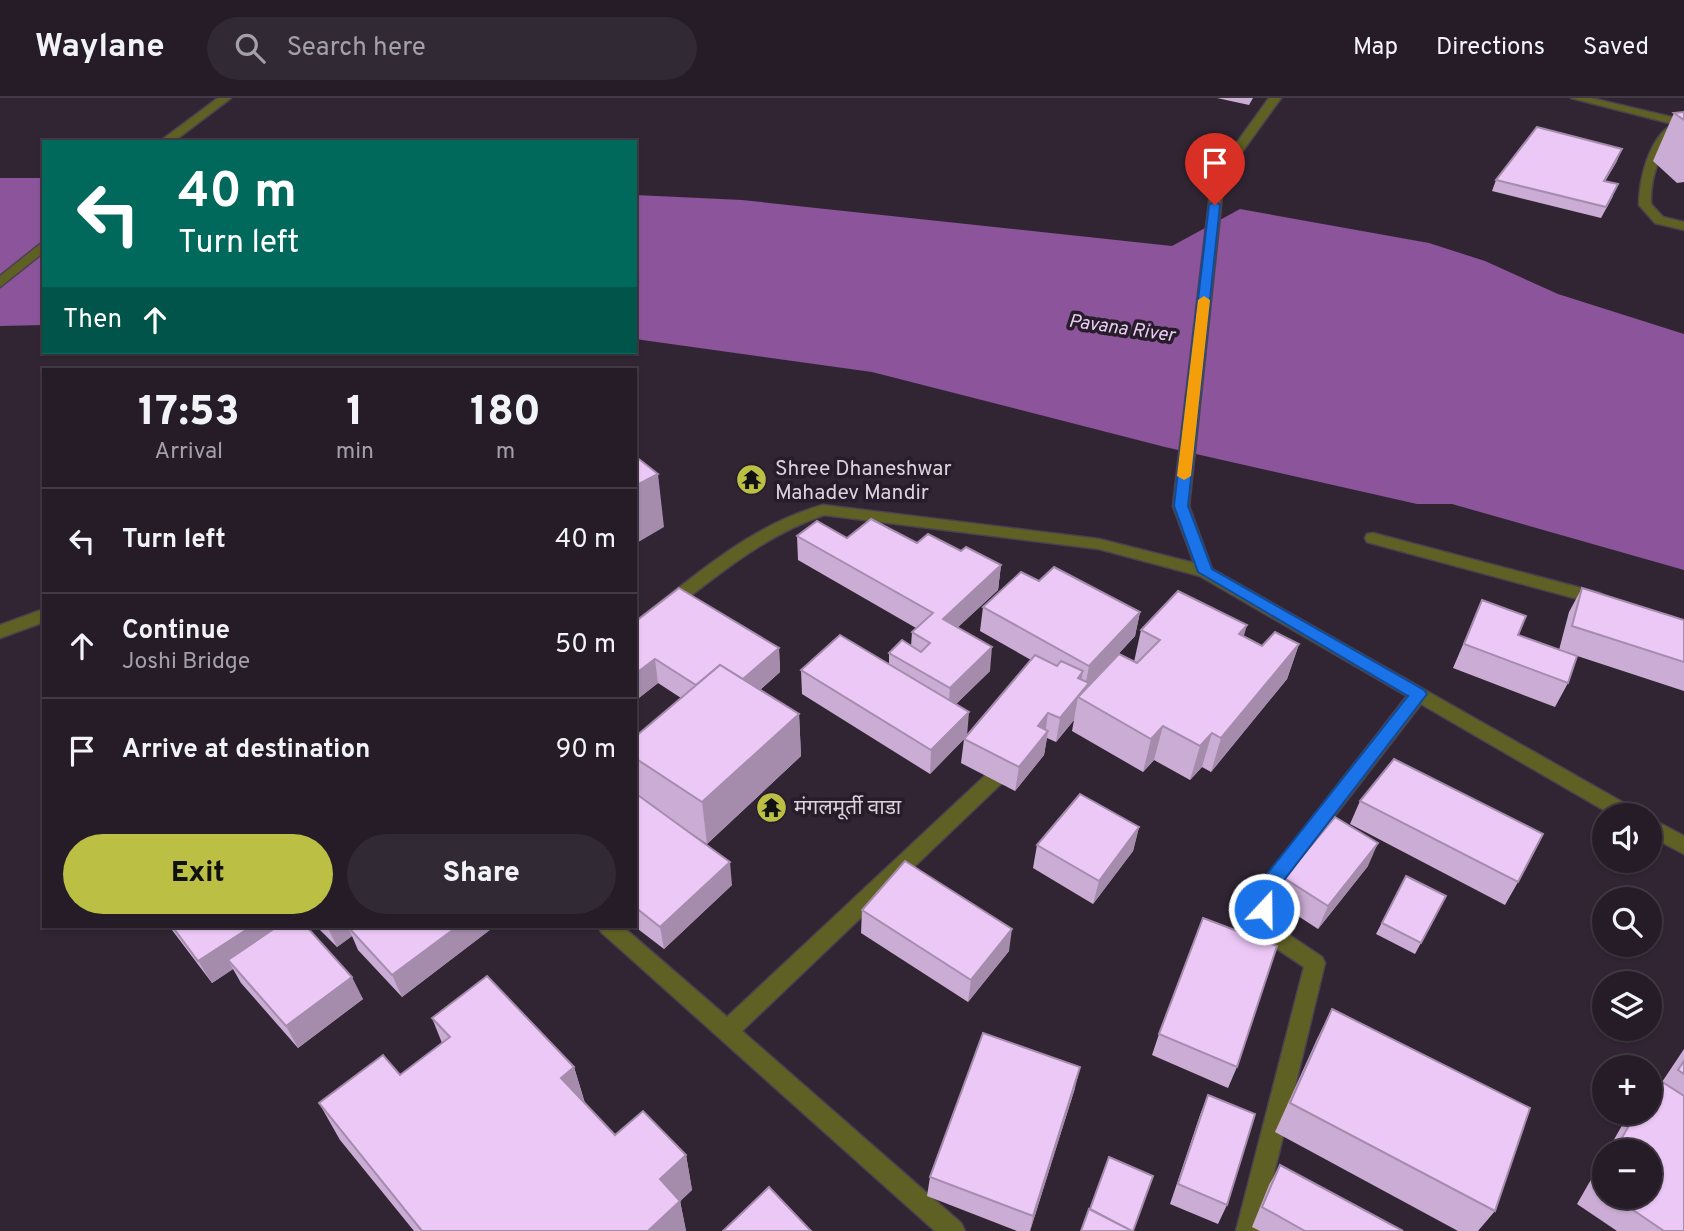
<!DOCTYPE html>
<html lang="en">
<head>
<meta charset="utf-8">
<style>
	:root { --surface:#251c27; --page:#312933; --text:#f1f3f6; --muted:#a3a1a7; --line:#423a44; --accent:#bbc044 }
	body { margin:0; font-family:Overpass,"Noto Sans Devanagari",sans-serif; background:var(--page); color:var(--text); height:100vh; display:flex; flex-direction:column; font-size:26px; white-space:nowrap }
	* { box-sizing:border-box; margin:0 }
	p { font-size:23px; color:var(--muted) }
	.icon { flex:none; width:38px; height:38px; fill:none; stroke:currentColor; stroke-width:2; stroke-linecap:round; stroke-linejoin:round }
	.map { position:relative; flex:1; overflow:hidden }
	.side { position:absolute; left:42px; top:270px; width:595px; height:560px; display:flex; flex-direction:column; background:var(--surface); border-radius:0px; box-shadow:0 2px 5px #0004,0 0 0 2px var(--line) }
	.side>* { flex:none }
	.top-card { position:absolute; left:42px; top:42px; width:595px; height:214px; border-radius:0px; box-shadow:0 2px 5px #0004,0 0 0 2px var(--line); background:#00695c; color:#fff; overflow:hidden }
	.controls { position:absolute; left:1592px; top:705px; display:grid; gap:14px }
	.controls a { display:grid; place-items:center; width:70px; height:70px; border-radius:50%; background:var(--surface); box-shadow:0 2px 5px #0004,0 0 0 2px var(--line); font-size:35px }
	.pin { position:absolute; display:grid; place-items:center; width:60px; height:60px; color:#fff; margin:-72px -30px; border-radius:50% 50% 50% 0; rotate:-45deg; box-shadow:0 0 7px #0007 }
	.pin .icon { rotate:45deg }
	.me { position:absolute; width:77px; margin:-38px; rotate:21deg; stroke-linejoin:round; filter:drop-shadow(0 0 5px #0008) }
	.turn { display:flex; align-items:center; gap:24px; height:147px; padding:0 21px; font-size:32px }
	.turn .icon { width:91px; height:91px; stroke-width:2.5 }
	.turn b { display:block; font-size:49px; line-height:60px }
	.then { display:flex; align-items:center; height:66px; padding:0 21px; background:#0003; gap:14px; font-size:26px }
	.eta { display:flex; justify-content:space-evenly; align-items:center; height:119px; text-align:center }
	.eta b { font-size:42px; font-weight:800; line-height:49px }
	.action { display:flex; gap:14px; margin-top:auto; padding:14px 21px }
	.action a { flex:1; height:80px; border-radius:42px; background:var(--accent); color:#111; font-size:28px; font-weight:800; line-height:80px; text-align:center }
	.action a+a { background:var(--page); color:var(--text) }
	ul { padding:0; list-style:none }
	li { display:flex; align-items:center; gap:21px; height:105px; padding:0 21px; border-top:2px solid var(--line) }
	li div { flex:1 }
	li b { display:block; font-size:26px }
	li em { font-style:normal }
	header { display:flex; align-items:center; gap:42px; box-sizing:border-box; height:98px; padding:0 35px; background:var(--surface); border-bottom:2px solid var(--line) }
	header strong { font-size:33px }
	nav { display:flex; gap:38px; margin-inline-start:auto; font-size:24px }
	.search { width:490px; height:63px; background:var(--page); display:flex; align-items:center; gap:18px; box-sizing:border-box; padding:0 24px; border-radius:38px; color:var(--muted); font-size:26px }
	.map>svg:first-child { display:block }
	.water { fill:#8b549b }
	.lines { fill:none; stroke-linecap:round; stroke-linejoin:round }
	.minor-casing { stroke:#4c414f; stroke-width:3 }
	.minor { fill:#5f6124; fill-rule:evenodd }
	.wall { fill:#cbacd4 }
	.shaded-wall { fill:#a58cad }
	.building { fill:#ecc8f7; stroke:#a58cad; stroke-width:2 }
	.route { fill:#1a73e8; stroke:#114b97; stroke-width:2 }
	.slow { fill:#f59e0b }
	.labels { text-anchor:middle; stroke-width:7; stroke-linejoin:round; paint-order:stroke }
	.far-water-label { font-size:19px; font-style:italic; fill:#eacdf3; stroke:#271c2a }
	.poi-label { font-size:21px; fill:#dad2dc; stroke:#271c2a; text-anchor:start }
</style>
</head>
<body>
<header>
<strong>Waylane</strong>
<div class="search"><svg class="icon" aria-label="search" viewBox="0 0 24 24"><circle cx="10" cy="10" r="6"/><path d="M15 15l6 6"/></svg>Search here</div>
<nav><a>Map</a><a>Directions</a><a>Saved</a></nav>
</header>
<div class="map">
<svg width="1684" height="1133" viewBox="0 0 1684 1133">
	<rect width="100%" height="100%" fill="#312534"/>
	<g class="water">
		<polygon points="0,80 44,80 44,227 0,228"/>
		<polygon points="635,97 742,102 1172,148 1240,111 1429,145 1485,163 1558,196 1684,236 1684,472 1452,406 1417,406 1165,349 872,274 635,241"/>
	</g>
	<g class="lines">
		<defs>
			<g id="minor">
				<polygon points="218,0 231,0 173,44 159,44"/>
				<path d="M 1269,0 L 1281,0 L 1224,79 L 1189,408 L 1212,471 L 1638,713 L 1640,718 L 1614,718 L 1421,606 L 1276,794 L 1273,826 L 1322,859 L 1325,865 L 1260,1133 L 1236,1133 L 1304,869 L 1255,836 L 1252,830 L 1256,792 L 1407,598 L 1200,478 L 1099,451 L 824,417 C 754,441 699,493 641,537 L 635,539 L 635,524 C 694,479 750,427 823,407 L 1099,441 L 1194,465 L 1173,408 L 1212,79 Z"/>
				<path d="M 1571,0 L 1591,0 L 1684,22 L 1684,28 L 1677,27 L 1679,29 C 1661,54 1650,75 1651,106 L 1663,119 L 1684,124 L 1684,132 L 1655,125 L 1639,107 C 1639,82 1649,39 1673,26 Z"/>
				<polygon points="44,143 44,154 0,189 0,178"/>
				<polygon points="1373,435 1600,495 1608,501 1600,507 1367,444 1365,440 1367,436"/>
				<polygon points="44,511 44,524 0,540 0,527"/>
				<polygon points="997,671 1004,673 1006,678 1004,683 742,933 961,1125 965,1133 935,1133 601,834 598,828 622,828 727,919 990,673"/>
				<polygon points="1650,720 1684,738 1684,756 1650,738"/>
			</g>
		</defs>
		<use href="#minor" class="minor-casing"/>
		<use href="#minor" class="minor"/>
	</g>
	<g class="wall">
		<polygon points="1217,0 1253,0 1249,7"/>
		<polygon points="1684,14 1684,84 1677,85 1653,63 1674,15"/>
		<polygon points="1617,63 1605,83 1613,98 1601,120 1492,93 1496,82"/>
		<polygon points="797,438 847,440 917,445 961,453 1001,467 998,492 958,529 990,573 956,606 967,637 1031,562 980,533 983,509 1039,483 1140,514 1135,538 1088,589 1134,564 1141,532 1244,539 1262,548 1299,546 1287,581 1211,674 1202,669 1190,682 1154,662 1143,674 1072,633 1074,622 1056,644 1047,640 1044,657 1015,693 961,665 964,641 930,676 802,596 801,572 889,567 889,555 911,548 912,534 916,530 798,462"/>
		<polygon points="1582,490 1684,522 1684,593 1562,553 1568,585 1555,609 1453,570 1482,502 1518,537 1559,552 1569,514"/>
		<polygon points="635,524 779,550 780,574 760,592 799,616 801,658 707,746 669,720 732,787 664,851 634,828 635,828 635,639 681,600 658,585 635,603"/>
		<polygon points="1360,703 1518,784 1505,807 1350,726"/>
		<polygon points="1139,729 1133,753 1093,806 1033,770 1037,747"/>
		<polygon points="1368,768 1318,831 1275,803 1284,780"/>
		<polygon points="1406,778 1446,798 1415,856 1376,836"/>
		<polygon points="862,812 1009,853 968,904 861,835"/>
		<polygon points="169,828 306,828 363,901 298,950 241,885 233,871 212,885"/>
		<polygon points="316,828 495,828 402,899 358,852 352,838 337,849"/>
		<polygon points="1332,911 1495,1113 1478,1133 1458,1133 1275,1034 1317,941"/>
		<polygon points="432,920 574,969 585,1005 615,1037 686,1057 692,1092 680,1103 686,1133 414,1133 340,1042 319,1005 400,977 442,945"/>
		<polygon points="1159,936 1237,969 1228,990 1152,957"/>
		<polygon points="1684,951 1684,1133 1617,1133 1577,1106 1605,1057 1605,1099 1650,1099 1650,1054 1607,1054 1629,1015 1650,1015 1650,986 1656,980 1662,984"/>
		<polygon points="1075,990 1030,1133 1017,1133 927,1098 930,1079"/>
		<polygon points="1208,997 1227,1107 1218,1126 1170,1106 1200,1017"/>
		<polygon points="1280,1067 1403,1133 1260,1133 1252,1129 1269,1087"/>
	</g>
	<g class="shaded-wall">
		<polygon points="1622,51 1617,63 1599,94 1604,83"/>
		<polygon points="658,376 664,429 635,446 635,388"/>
		<polygon points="1001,467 998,492 941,545 943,521"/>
		<polygon points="1140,514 1135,538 1078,599 1074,622 1056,644 1060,620 1078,580 1083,573 1079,597 1085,589 1089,568"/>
		<polygon points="1247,527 1237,562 1239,536"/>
		<polygon points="1299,546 1287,581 1211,674 1221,640"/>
		<polygon points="992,549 990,573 948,614 950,590"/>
		<polygon points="779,550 780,574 736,613 734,589"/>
		<polygon points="655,561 658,585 635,603 635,576"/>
		<polygon points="969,614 967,638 930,676 931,652"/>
		<polygon points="1048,615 1045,637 1048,633 1044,657 1015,693 1019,669 1038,628"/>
		<polygon points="799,616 801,658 707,746 702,704"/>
		<polygon points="1163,628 1154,662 1143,674 1151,641"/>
		<polygon points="1212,635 1202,669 1190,682 1200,648"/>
		<polygon points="1139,729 1133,753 1093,806 1099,783"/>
		<polygon points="1378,745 1368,768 1318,831 1328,808"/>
		<polygon points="730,764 732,787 664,851 660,829"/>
		<polygon points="252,828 291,828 228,862 233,871 212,885 198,863"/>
		<polygon points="327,828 365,828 348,829 352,838 337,849"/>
		<polygon points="458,828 495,828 402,899 392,877"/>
		<polygon points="1012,831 1009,853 968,904 971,882"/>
		<polygon points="352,879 363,901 298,950 286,928"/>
		<polygon points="574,969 585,1006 561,980"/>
		<polygon points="1080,969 1075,990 1030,1133 1033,1118"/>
		<polygon points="686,1057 692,1092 671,1112 680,1103 686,1133 648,1133 660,1081"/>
	</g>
	<g class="building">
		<polygon points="1684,14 1684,22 1674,15"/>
		<polygon points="1537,29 1622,51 1604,83 1618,86 1606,109 1496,82"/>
		<polygon points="635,358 658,376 635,388"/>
		<polygon points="871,421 917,445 928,436 961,453 966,449 1001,467 943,521 992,549 950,590 889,555 902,542 921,554 930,545 912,534 933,515 797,438 817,423 847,440"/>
		<polygon points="1054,469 1140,514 1089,568 983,509 1021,474 1039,483"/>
		<polygon points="679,490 779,550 743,581 720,567 696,587 655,561 635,576 635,524"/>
		<polygon points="1582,490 1684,522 1684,564 1572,528"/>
		<polygon points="1178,493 1247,527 1239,536 1262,548 1275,534 1299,546 1221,640 1212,635 1200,648 1163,628 1151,641 1078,599 1119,556 1137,565 1160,542 1141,532"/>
		<polygon points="1482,502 1526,518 1518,537 1577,558 1568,585 1464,546"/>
		<polygon points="840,537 969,614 931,652 801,572"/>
		<polygon points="1035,557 1057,568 1061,563 1083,573 1078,580 1089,585 1060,620 1048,615 1038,628 1048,633 1019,669 964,641"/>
		<polygon points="720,567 799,616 702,704 635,660 635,639"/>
		<polygon points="1394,661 1543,736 1518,784 1360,703"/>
		<polygon points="635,695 730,764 660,829 635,809"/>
		<polygon points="1080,696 1139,729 1099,783 1037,747"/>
		<polygon points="1335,719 1378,745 1328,808 1284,780"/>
		<polygon points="905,763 1012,831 971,882 862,812"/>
		<polygon points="1406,778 1446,798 1421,845 1382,825"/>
		<polygon points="1203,820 1277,848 1237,969 1159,936"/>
		<polygon points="172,828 252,828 198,863"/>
		<polygon points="278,828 306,828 352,879 286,928 228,862"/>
		<polygon points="350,828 458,828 392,877 348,829"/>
		<polygon points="487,878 574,969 561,980 615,1037 643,1013 686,1057 660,1081 680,1103 648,1133 422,1133 319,1005 383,957 400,977 450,939 432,920"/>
		<polygon points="1332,911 1530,1010 1495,1113 1290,1005"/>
		<polygon points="983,935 1080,969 1033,1118 930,1079"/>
		<polygon points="1684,963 1684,976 1678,972"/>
		<polygon points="1656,980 1684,998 1684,1133 1664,1133 1614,1099 1650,1099 1650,1054 1614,1054 1636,1015 1650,1015 1650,990"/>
		<polygon points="1208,997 1255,1016 1227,1107 1178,1086"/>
		<polygon points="1109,1059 1153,1078 1133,1133 1131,1133 1090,1111"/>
		<polygon points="1280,1067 1403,1133 1305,1133 1262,1109"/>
		<polygon points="1605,1069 1605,1093 1595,1086"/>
		<polygon points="769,1089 811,1133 723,1133"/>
		<polygon points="1089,1111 1132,1133 1081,1133"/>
	</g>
	<polygon class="route" points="1215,103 1220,107 1188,408 1212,471 1424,592 1427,596 1275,794 1270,816 1264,819 1257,816 1255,811 1259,786 1408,598 1198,474 1174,408 1209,107"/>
	<polygon class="slow" points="1204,198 1210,202 1191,378 1184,382 1177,378 1198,202"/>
	<defs>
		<symbol id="temple-disc" viewBox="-11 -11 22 22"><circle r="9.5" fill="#bbc044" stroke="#271c2a"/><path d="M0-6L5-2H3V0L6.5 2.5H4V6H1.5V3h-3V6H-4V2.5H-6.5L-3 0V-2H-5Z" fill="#111"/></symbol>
	</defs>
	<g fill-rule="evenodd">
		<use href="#temple-disc" x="734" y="364" width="35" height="35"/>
		<use href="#temple-disc" x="754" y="692" width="35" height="35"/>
	</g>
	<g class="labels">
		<g class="far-water-label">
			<text transform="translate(1122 229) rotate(8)" y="7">Pavana River</text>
		</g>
		<g class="poi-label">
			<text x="775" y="377">Shree Dhaneshwar<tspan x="775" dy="24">Mahadev Mandir</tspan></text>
			<text x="794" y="716">मंगलमूर्ती वाडा</text>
		</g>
	</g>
</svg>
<div class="controls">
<a><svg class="icon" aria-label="sound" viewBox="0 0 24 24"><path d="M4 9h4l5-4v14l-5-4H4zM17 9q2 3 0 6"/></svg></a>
<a><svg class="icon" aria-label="search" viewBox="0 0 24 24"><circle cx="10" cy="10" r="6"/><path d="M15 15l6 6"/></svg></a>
<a><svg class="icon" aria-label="layers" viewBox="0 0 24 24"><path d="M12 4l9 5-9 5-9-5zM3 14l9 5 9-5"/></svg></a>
<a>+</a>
<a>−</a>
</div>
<div class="pin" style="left:1215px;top:107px;background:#d93025"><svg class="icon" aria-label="arrive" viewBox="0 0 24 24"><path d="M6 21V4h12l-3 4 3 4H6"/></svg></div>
<svg class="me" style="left:1264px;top:811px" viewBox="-20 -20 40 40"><circle r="17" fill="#1a73e8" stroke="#fff" stroke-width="3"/><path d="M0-11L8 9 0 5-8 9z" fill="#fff"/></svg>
<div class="top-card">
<div class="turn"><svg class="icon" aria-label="left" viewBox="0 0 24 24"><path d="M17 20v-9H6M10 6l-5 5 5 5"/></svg><div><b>40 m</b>Turn left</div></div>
<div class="then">Then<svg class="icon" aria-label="ahead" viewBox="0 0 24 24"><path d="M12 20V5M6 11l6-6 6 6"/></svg></div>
</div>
<section class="side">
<div class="eta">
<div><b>17:53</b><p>Arrival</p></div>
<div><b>1</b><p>min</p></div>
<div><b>180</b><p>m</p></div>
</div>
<ul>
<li><svg class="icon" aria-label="left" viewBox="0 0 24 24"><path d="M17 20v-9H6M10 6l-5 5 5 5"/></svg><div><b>Turn left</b></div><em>40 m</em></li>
<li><svg class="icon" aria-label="ahead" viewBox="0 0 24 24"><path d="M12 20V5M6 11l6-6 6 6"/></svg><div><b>Continue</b><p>Joshi Bridge</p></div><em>50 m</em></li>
<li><svg class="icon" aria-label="arrive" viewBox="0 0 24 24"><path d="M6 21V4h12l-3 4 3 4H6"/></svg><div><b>Arrive at destination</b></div><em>90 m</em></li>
</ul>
<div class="action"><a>Exit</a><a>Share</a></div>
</section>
</div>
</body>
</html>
